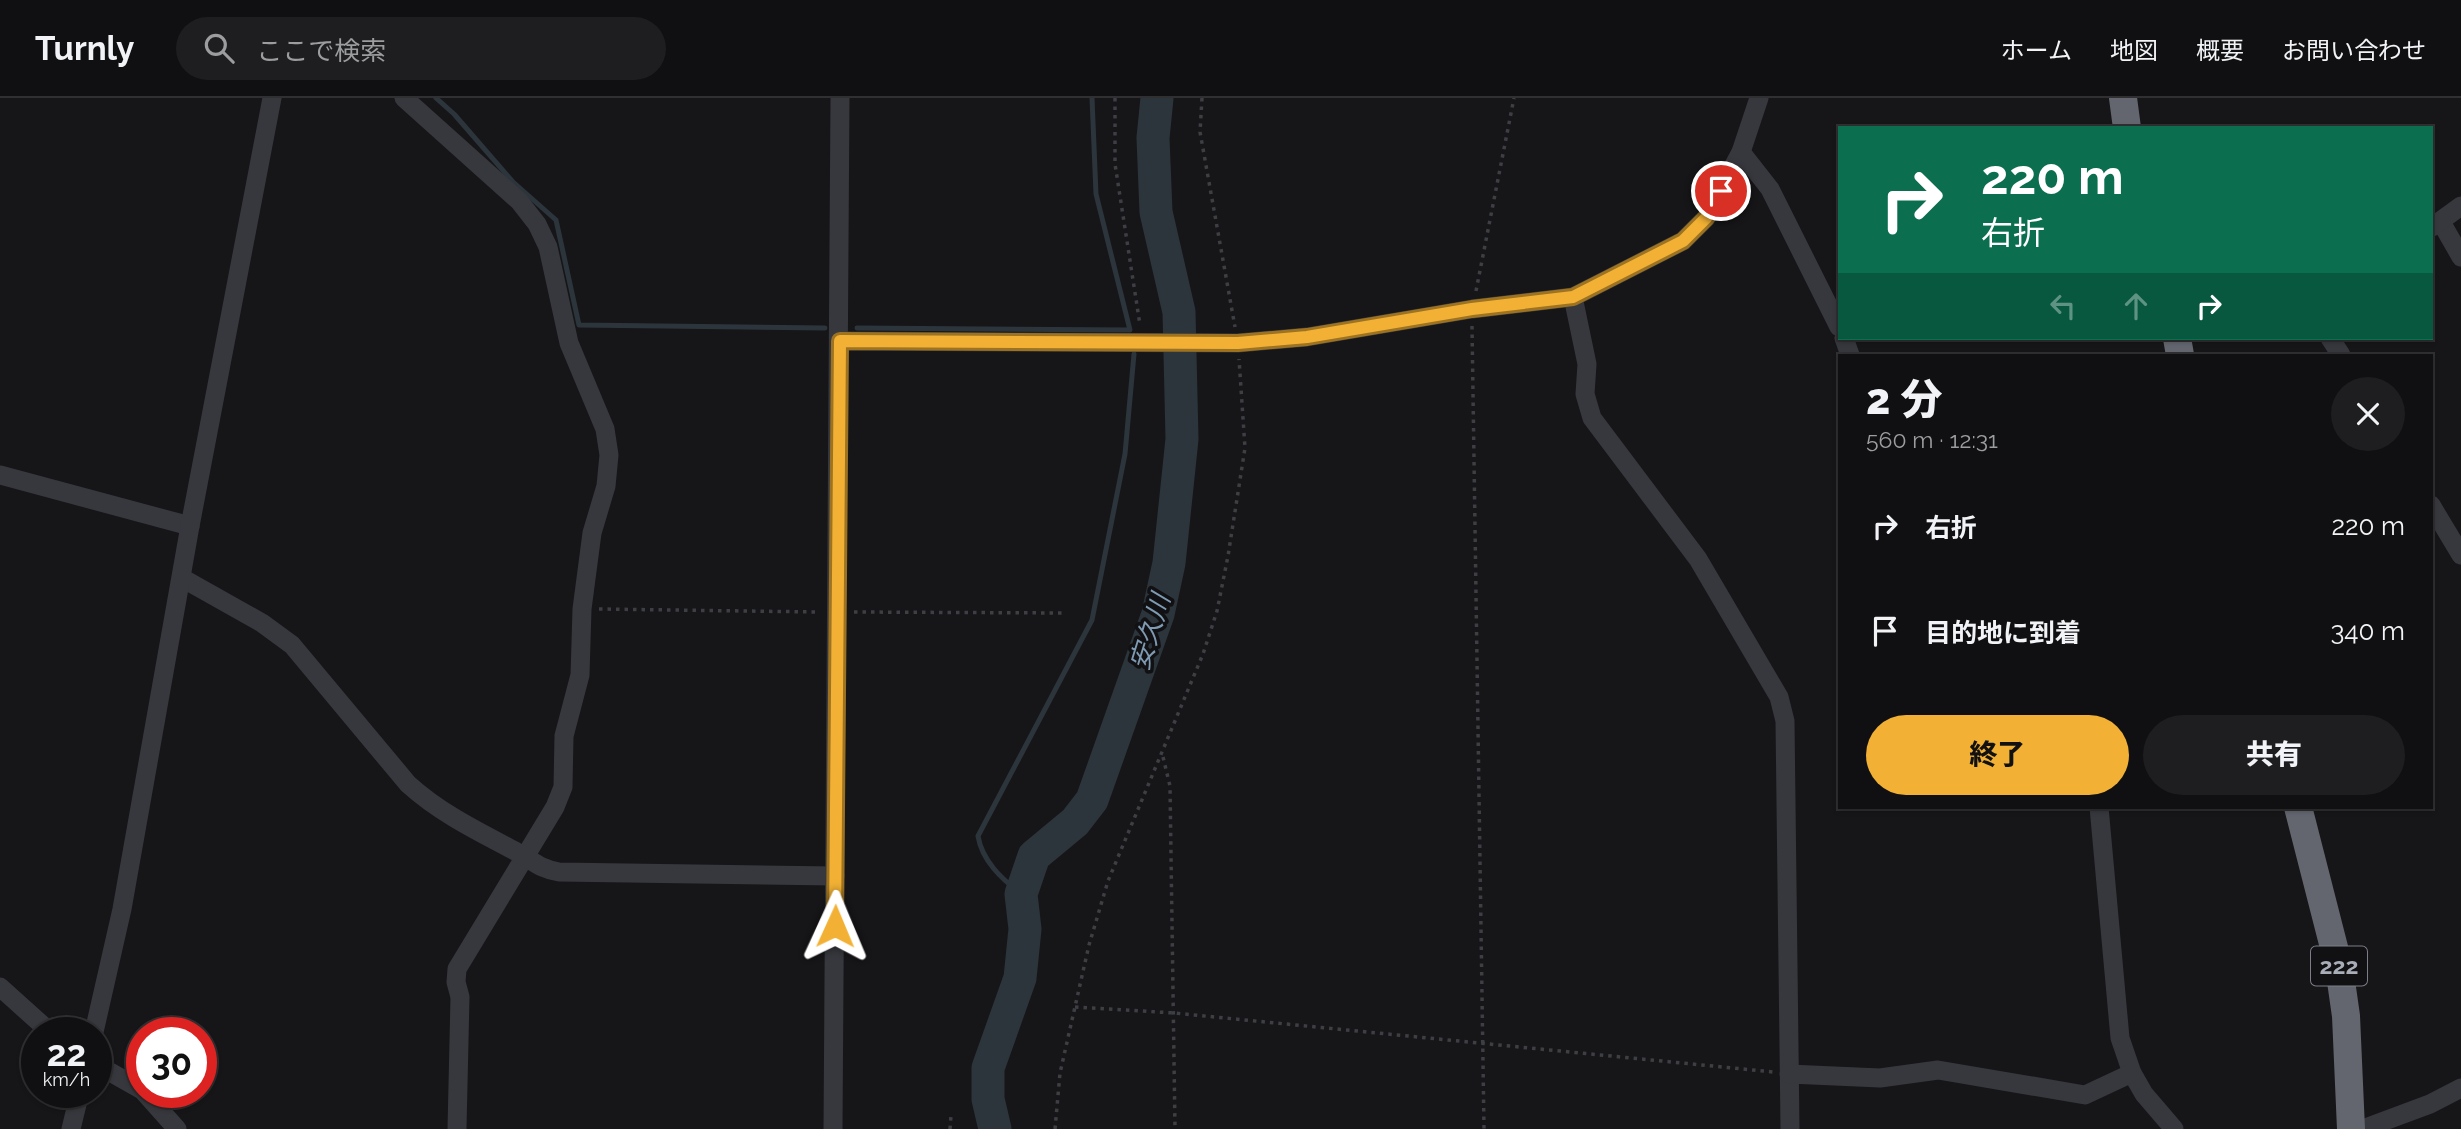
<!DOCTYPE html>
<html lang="ja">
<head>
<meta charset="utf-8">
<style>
	:root { --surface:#101012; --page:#1e1e20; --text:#f1f3f6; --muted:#9c9d9f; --line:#303032; --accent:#f2b134 }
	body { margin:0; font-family:Raleway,"Noto Sans JP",sans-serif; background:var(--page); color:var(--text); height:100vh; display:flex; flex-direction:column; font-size:26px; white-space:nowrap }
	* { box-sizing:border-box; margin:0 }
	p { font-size:23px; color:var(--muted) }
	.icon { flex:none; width:38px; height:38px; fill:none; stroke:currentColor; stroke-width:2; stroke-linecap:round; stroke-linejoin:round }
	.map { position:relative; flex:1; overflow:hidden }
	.drawer { position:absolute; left:1838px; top:256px; width:595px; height:455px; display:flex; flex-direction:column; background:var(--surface); border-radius:0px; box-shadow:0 2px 5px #0004,0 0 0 2px var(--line) }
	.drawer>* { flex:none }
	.hud { position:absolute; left:1838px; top:28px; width:595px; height:214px; border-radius:0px; box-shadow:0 2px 5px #0004,0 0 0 2px var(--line); background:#0b6e4f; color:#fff; overflow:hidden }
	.speed { position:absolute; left:21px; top:919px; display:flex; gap:14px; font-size:35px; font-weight:700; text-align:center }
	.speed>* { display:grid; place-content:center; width:91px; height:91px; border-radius:50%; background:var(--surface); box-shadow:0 2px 5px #0004,0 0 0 2px var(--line); line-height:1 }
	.speed small { font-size:18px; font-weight:400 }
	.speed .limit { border:10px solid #d22; background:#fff; color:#111 }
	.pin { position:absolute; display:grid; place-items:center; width:60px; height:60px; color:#fff; margin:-30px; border:4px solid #fff; border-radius:50%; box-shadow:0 2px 7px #0007 }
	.me { position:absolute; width:77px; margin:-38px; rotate:1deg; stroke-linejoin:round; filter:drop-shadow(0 0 5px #0008) }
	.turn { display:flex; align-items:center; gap:24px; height:147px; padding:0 28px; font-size:32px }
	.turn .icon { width:91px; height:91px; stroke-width:2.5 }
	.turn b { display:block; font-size:49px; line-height:60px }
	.lanes { display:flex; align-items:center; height:66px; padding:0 28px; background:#0003; justify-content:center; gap:35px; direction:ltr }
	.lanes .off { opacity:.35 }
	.round { display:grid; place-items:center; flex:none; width:74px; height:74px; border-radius:37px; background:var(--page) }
	.head { display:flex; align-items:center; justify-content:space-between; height:119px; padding:0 28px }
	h1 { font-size:42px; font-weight:800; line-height:52px }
	.button { display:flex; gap:14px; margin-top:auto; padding:14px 28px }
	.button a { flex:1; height:80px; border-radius:42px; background:var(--accent); color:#111; font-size:28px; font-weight:800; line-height:80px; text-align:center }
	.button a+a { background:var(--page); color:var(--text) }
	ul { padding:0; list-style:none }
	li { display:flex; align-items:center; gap:21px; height:105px; padding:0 28px }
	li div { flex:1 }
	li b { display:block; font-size:26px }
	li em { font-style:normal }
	header { display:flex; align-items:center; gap:42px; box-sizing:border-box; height:98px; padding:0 35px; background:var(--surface); border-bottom:2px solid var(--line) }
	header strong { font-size:33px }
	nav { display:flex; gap:38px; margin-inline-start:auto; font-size:24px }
	.search { width:490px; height:63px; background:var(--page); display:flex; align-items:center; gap:18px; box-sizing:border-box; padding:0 24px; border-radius:38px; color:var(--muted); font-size:26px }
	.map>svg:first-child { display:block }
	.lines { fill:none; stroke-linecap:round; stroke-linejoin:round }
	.stream { stroke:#2c353c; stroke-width:5 }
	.river { stroke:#2c353c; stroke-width:33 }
	.path { stroke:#3d3f44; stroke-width:3.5; stroke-dasharray:3.5 5; stroke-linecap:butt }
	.minor { stroke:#37383d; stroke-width:19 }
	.highway { stroke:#63666e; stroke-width:28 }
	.route-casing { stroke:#9d7322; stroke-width:18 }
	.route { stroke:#f2b134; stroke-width:12 }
	.labels { text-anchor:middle; stroke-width:7; stroke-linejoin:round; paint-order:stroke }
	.shield { fill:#111113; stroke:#7b7e86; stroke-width:2 }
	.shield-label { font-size:23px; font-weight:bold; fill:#a8adb8 }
	.water-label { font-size:26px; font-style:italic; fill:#7f9bb3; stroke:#111113 }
</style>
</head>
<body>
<header>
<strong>Turnly</strong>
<div class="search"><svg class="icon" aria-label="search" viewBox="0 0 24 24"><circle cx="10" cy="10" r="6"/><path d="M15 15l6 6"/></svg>ここで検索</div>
<nav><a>ホーム</a><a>地図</a><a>概要</a><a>お問い合わせ</a></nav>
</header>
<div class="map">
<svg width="2461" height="1031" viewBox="0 0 2461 1031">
	<rect width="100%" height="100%" fill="#161618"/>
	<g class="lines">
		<g class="stream">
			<polyline points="436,0 454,16 513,84 556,122 579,227 825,230"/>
			<polyline points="857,230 1130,232 1096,96 1092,0"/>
			<path d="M 1021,796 C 1002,781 982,763 978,738 L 1092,522 L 1125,356 L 1134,256"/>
		</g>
		<polyline class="river" points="995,1031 988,1001 988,970 1020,880 1025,831 1021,796 1034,758 1075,724 1092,702 1158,516 1169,465 1182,341 1179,214 1156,114 1153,40 1157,0"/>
		<g class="path">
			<polyline points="1115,0 1115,66 1140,227"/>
			<polyline points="1202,0 1200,34 1235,229"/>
			<polyline points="1476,193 1514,0"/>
			<polyline points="1472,228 1484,1031"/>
			<polyline points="599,511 818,514"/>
			<polyline points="854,514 1065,515"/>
			<polyline points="1163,659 1170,688 1175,1031"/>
			<polyline points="1075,909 1174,915 1773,974"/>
			<polyline points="950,1031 951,1017"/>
			<polyline points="1055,1031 1060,975 1089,847 1108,783 1203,556 1217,513 1228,458 1245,350 1239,261"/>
		</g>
		<g class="minor">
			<polyline points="404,0 519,103 537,126 548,149 569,245 605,331 609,357 606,388 592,435 582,511 580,577 564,638 563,689 555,709 457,871 456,884 460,899 457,1031"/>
			<polyline points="1741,54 1770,91 1839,229"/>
			<polyline points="2441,124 2461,159"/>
			<polyline points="2432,129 2461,108"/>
			<polyline points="1573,199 1587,266 1585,296 1592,320 1698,461 1779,599 1785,623 1790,1031"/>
			<polyline points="1844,240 1850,257"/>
			<polyline points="2330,240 2341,257"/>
			<polyline points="840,243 1238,245 1307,239 1472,211 1573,199 1683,143 1706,120 1741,54 1759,0"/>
			<polyline points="0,377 190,428"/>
			<polyline points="2431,407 2461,457"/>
			<path d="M 182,480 L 262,525 L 292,547 L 408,686 C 440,715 477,733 515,753 C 533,763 538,770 559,774 L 835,778"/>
			<polyline points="2099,709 2120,940 2132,975 2144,996 2174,1031"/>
			<polyline points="0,889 50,934"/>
			<polyline points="94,934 122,811 190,428 272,0"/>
			<polyline points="96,969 103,970 142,992"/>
			<polyline points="1789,976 1880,980 1938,972 2085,997 2132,975"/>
			<polyline points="144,994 177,1031"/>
			<polyline points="71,1031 80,994"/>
			<polyline points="833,1031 840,0"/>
			<polyline points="2363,1031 2430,1006 2461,990"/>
		</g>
		<g class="highway">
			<polyline points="2123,0 2127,30"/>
			<polyline points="2177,240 2180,257"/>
			<polyline points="2298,709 2339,869 2346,918 2351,1031"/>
		</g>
	</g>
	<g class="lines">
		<defs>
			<polyline id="route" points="835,828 840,243 1238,245 1307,239 1472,211 1573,199 1683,143 1706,120 1721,93"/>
		</defs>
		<use href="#route" class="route-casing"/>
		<use href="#route" class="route"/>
	</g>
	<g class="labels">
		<rect class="shield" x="2311" y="848.5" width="56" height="39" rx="5"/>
		<g class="shield-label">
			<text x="2339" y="876">222</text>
		</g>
		<g class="water-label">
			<text transform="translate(1150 534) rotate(-73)" y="9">安久川</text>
		</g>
	</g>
</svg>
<div class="speed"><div>22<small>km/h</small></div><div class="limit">30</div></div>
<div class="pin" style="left:1721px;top:93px;background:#d93025"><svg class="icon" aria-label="arrive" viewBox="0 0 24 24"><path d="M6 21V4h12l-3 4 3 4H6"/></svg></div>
<svg class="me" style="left:835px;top:828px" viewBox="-20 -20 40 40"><path d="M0-17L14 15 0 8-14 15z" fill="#f2b134" stroke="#fff" stroke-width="4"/></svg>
<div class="hud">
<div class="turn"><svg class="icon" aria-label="right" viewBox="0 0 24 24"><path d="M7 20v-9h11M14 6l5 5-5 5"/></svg><div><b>220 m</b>右折</div></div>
<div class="lanes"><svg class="icon off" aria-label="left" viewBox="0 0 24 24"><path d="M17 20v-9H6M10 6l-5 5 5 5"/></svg><svg class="icon off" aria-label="ahead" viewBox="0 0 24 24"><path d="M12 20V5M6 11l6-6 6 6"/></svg><svg class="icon" aria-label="right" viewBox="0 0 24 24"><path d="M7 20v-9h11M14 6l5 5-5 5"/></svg></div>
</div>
<section class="drawer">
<div class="head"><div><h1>2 分</h1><p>560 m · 12:31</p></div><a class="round"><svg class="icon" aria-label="close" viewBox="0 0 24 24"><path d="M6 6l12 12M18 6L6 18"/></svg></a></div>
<ul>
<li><svg class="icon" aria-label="right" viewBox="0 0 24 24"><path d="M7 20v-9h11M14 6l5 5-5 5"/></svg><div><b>右折</b></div><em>220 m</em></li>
<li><svg class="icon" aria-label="arrive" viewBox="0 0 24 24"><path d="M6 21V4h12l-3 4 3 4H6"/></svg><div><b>目的地に到着</b></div><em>340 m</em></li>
</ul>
<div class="button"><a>終了</a><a>共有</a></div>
</section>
</div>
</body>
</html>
